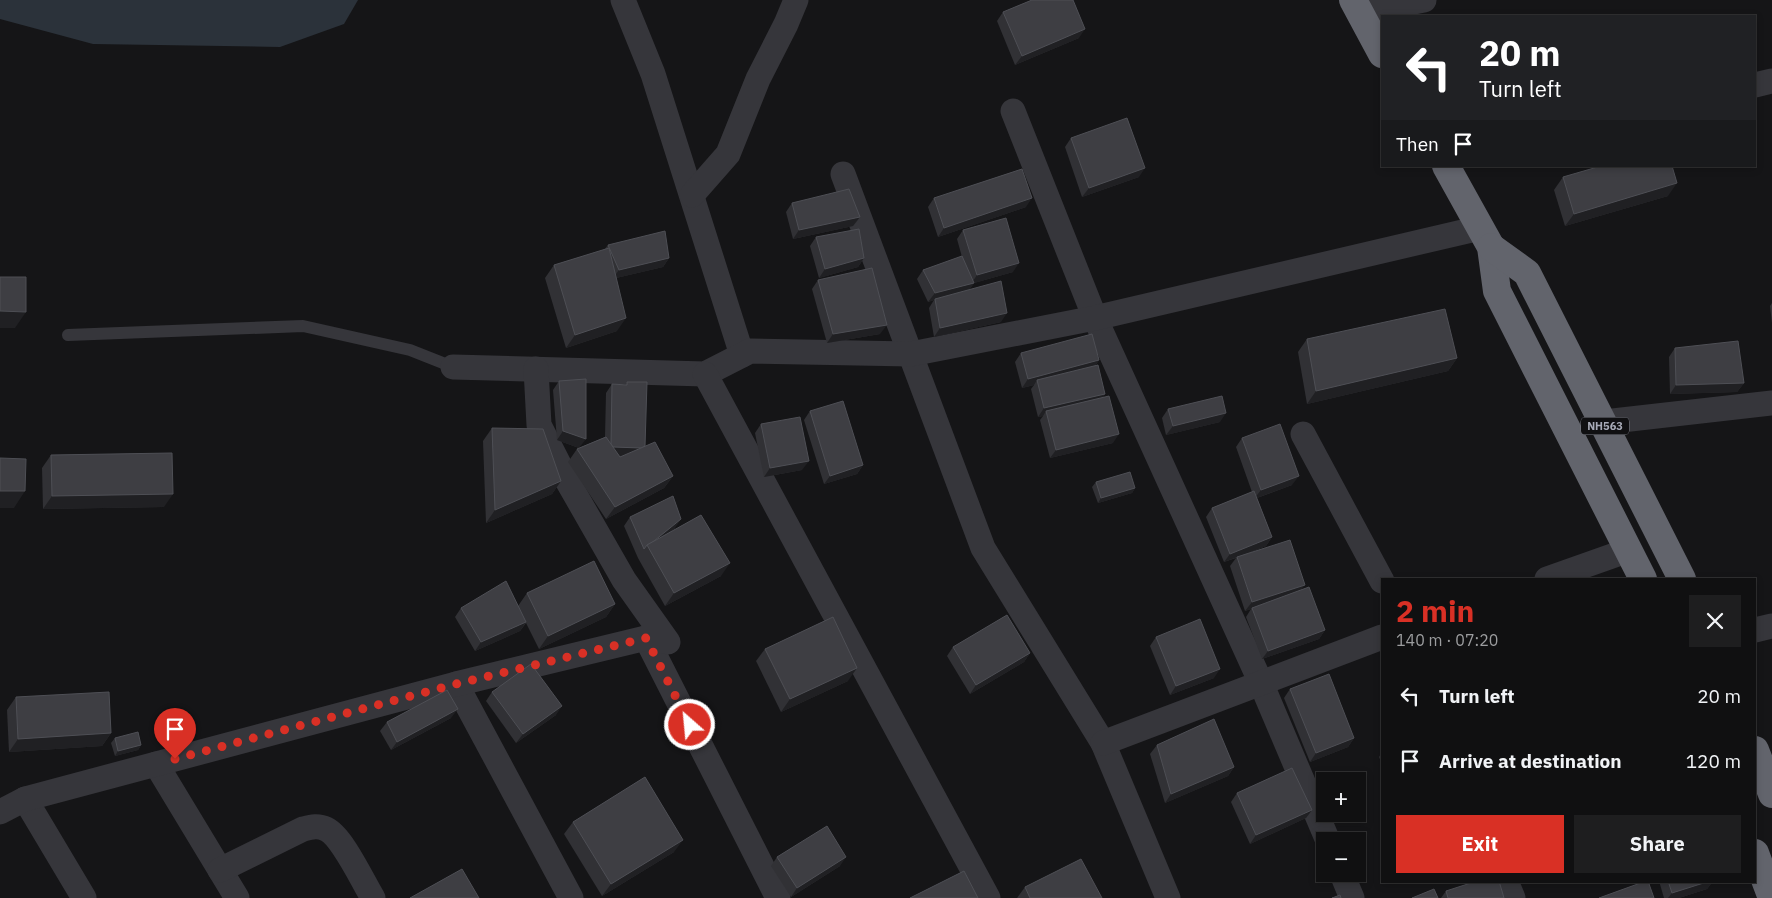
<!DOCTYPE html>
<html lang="en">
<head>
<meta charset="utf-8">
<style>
	:root { --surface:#101011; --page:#1e1e1f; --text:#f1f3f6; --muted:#9c9d9f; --line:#303031; --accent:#d93025 }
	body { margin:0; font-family:"IBM Plex Sans",sans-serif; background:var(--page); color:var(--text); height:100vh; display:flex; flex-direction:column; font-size:19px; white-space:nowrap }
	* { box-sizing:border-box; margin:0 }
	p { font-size:16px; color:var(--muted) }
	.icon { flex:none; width:28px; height:28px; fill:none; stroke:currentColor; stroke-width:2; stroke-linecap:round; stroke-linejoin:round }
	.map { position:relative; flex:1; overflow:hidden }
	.panel { position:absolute; left:1381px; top:578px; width:375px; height:305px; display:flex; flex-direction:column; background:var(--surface); border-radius:0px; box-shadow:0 2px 8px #0003,0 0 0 1px var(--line) }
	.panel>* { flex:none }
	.hud { position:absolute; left:1381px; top:15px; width:375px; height:152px; border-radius:0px; box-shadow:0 2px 8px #0003,0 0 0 1px var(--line); background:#202124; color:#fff; overflow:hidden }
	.fabs { position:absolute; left:1316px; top:772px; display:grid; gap:10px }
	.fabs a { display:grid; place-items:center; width:50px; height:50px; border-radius:0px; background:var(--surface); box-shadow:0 2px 8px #0003,0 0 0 1px var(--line); font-size:25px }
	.pin { position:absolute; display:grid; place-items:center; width:42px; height:42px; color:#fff; margin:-51px -21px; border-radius:50% 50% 50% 0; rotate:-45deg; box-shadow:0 0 5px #0007 }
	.pin .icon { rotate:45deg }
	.me { position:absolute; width:55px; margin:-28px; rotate:333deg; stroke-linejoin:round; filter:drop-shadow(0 0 4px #0008) }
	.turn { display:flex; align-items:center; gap:18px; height:105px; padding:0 15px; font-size:22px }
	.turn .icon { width:65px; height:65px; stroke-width:2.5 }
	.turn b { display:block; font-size:35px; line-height:42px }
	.then { display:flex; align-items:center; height:48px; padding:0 15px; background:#0003; gap:10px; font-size:19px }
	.round { display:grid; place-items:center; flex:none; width:52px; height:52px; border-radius:0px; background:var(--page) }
	.headline { display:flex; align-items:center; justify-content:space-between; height:85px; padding:0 15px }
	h1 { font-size:30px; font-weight:800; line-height:38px; color:var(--accent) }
	.action { display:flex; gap:10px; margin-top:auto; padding:10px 15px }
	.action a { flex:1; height:58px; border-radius:0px; background:var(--accent); color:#fff; font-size:20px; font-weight:800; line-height:58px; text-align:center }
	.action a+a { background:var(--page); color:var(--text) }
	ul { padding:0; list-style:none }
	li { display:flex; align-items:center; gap:15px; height:65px; padding:0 15px }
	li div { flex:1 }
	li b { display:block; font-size:19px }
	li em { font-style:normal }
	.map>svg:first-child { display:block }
	.water { fill:#2b323a }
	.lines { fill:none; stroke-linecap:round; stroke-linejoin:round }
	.lane { stroke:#36363b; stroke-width:12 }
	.street { stroke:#36363b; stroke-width:25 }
	.highway { stroke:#62646c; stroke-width:28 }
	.wall { fill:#313135 }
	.shaded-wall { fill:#202023 }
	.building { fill:#3e3e43; stroke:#4e4f55 }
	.route { stroke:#d93025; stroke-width:9; stroke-dasharray:0 16.2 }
	.labels { text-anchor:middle; stroke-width:5; stroke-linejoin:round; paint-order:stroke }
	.shield { fill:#101012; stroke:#7a7c86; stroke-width:1 }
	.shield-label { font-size:11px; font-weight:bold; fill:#a7aab7 }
</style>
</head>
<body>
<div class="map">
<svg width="1772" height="898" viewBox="0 0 1772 898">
	<rect width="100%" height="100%" fill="#151517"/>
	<polygon class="water" points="0,0 358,0 344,24 280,47 93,44 0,19"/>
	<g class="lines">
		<polyline class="lane" points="68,335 303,326 410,350 453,367"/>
		<g class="street">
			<polyline points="623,0 653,74 742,355"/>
			<polyline points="1359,13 1424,0"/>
			<polyline points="1755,85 1772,81"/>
			<polyline points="1013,111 1095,318 1261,683 1328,841"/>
			<polyline points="843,174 983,548 1103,743 1168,898"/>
			<polyline points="692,195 728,154 758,79 786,24 796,0"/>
			<polyline points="453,367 705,374 750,351 911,354 1095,318 1480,228"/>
			<polyline points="705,374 988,898"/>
			<polyline points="1604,422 1772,403"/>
			<polyline points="1303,434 1382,581"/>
			<polyline points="1547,579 1629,550"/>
			<polyline points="1755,630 1772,626"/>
			<polyline points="646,638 778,898"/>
			<polyline points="456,684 571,898"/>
			<polyline points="1103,743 1382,637"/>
			<polyline points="156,764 237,898"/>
			<polyline points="25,799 84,898"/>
			<polyline points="0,812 25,799 456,684 646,638 668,642 624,580 568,482 539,425 536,369"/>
			<path d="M 220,870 L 303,829 C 311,827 318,825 326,829 C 342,836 363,882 373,898"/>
			<polyline points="1342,874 1352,898"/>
			<polyline points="1506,881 1513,898"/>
		</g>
		<g class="highway">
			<polyline points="1353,0 1382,54"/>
			<polyline points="1446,166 1491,247 1497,291 1643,579"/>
			<polyline points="1491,247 1527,273 1682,579"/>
			<polyline points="1755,750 1772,794"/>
			<polyline points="1755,853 1772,898"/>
		</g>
	</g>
	<g class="wall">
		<polygon points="1003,12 1079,38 1015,65 997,21"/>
		<polygon points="1071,138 1139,177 1082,197 1065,147"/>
		<polygon points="1563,177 1668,196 1565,226 1554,190"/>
		<polygon points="934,198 1026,207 938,237 928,207"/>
		<polygon points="792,203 860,217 853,226 793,239 786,212"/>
		<polygon points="963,230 1013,272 974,283 969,290 1001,322 934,337 929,308 934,300 928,302 917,279 923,270 962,257 957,239"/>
		<polygon points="816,237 864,258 858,267 819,278 810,246"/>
		<polygon points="608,245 669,258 663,267 616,278 617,331 566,348 545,278 554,265 604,250"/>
		<polygon points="818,280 880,334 827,343 812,289"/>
		<polygon points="1772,303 1772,323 1770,306"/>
		<polygon points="1307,339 1457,358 1448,371 1307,404 1298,352"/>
		<polygon points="1675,348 1744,383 1737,392 1670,394 1669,357"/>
		<polygon points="1021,353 1099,360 1095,366 1105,394 1103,397 1113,443 1050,458 1040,420 1043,416 1038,417 1031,389 1034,385 1022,388 1015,362"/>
		<polygon points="559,381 579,448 605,437 606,393 612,384 625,385 627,382 645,446 673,476 664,488 606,519 568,462 577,449 579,448 557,440 553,390"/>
		<polygon points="1168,409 1220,422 1166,435 1162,418"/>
		<polygon points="810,411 863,465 857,474 824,484 804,420"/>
		<polygon points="761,424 802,470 764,477 755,433"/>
		<polygon points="492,428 561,481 552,494 486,523 483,441"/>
		<polygon points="1242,438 1292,485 1257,498 1272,537 1266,546 1242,556 1301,590 1325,630 1319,639 1262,659 1246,617 1251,609 1245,611 1230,566 1236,558 1224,562 1206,517 1212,508 1252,492 1236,447"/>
		<polygon points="51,455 164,507 43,509 42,468"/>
		<polygon points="1096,482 1135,488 1132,493 1098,503 1092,487"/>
		<polygon points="630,517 675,528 669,533 721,576 665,606 638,558 624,526"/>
		<polygon points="527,593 615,604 606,617 539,649 526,623 520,631 475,651 455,617 461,608 518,606"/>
		<polygon points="1156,637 1214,678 1170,695 1150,646"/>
		<polygon points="953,647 1030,653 1024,662 970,694 947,656"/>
		<polygon points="765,649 848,681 781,712 756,661"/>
		<polygon points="1290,689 1354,738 1348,747 1310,762 1284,698"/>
		<polygon points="492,692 556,715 516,743 486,701"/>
		<polygon points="16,697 111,733 102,746 9,752 7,710"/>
		<polygon points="451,718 391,750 380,731 387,722"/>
		<polygon points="115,738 141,745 138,750 115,756 111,743"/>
		<polygon points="1157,745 1234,767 1228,776 1165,803 1150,754"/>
		<polygon points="1382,752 1382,764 1379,757"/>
		<polygon points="1237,793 1312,810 1306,818 1250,844 1231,802"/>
		<polygon points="573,822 674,852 602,896 564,834"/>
		<polygon points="777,857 840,866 791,897 771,866"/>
		<polygon points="1659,881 1713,881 1707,889 1679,898 1664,898"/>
		<polygon points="1025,887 1102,898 1017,898"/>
		<polygon points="1446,891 1504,898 1441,898"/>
	</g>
	<g class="shaded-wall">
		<polygon points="1085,29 1079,38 1015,65 1022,56"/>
		<polygon points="1145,168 1139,177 1082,197 1089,188"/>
		<polygon points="1677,183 1668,196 1565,226 1574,214"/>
		<polygon points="1032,198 1026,207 938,237 944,228"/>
		<polygon points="860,217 853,226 793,239 799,230"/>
		<polygon points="669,258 663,267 612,279 619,270"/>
		<polygon points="864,258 858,267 819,278 825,269"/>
		<polygon points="1019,263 1013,272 974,283 968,292 935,299 934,300 928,302 935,293 971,284 977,275"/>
		<polygon points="0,311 26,312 15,328 0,328"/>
		<polygon points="1007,313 1001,322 934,337 940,328"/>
		<polygon points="626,318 617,331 566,348 575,335"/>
		<polygon points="887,325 880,334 827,343 833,334"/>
		<polygon points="1457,358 1448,371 1307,404 1316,391"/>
		<polygon points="1099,360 1093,369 1037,380 1034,385 1022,388 1028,379"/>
		<polygon points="1744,383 1737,392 1670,394 1676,385"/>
		<polygon points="1105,394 1099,403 1046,411 1043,416 1038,417 1044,408"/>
		<polygon points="1226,413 1220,422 1166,435 1173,426"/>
		<polygon points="563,431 586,439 579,448 557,440"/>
		<polygon points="1119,434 1113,443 1050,458 1056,450"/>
		<polygon points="610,447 645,448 639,457 604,456"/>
		<polygon points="809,461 802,470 764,477 770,468"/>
		<polygon points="863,465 857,474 824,484 830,476"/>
		<polygon points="673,476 664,488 606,519 615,507"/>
		<polygon points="1299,476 1292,485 1254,499 1261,490"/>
		<polygon points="561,481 552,494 486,523 495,510"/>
		<polygon points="1135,488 1132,493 1098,503 1101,498"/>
		<polygon points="0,491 25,491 14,508 0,508"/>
		<polygon points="173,494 164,507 43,509 52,496"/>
		<polygon points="681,519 675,528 649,549 648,546"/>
		<polygon points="1272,537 1266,546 1224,562 1230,554"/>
		<polygon points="730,563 721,576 665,606 674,593"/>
		<polygon points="1305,585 1299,593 1252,608 1251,609 1245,611 1252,602"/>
		<polygon points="615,604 606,617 539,649 548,636"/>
		<polygon points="526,622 520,631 475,651 481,642"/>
		<polygon points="1325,630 1319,639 1262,659 1268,651"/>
		<polygon points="1030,653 1024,662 970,694 976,685"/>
		<polygon points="857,668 848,681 781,712 790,699"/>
		<polygon points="1220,669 1214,678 1170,695 1176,686"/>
		<polygon points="562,706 556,715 516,743 523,734"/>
		<polygon points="458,709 451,718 391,750 397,742"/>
		<polygon points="111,733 102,746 9,752 18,739"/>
		<polygon points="1354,738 1348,747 1310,762 1316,753"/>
		<polygon points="141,745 138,750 115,756 118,751"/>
		<polygon points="1234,767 1228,776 1165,803 1171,794"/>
		<polygon points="1312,810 1306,818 1250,844 1256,835"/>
		<polygon points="683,840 674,852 602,896 611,884"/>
		<polygon points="846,857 840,866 791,897 797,888"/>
		<polygon points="1710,881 1713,881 1707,889 1679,898 1668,898 1672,893"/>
	</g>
	<g class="building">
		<polygon points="1032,0 1073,0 1085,29 1022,56 1003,12"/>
		<polygon points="1127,118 1145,168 1089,188 1071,138"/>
		<polygon points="1601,166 1672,166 1677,183 1574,214 1563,177"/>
		<polygon points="1022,169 1032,198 944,228 934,198"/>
		<polygon points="849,189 860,217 799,230 792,203"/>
		<polygon points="1006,218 1019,263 977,275 963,230"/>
		<polygon points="859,229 864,258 825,269 816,237"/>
		<polygon points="665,231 669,258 619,270 608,245"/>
		<polygon points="609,248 626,318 575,335 554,265"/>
		<polygon points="962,256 974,283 935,293 923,270"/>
		<polygon points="872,268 887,325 833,334 818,280"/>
		<polygon points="0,277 26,277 26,312 0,311"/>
		<polygon points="1001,281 1007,313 940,328 935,299"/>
		<polygon points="1445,309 1457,358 1316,391 1307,339"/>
		<polygon points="1092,334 1099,360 1028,379 1021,353"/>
		<polygon points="1738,341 1744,383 1676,385 1675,348"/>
		<polygon points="1098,365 1105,394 1044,408 1037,380"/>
		<polygon points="586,379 586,439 563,431 559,381"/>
		<polygon points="627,382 647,382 645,446 641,448 613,447 611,444 612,384 627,385"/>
		<polygon points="1109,396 1119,434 1056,450 1046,411"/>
		<polygon points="1222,396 1226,413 1173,426 1168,409"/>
		<polygon points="843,401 863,465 830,476 810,411"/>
		<polygon points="800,417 809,461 770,468 761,424"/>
		<polygon points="1280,424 1299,476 1261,490 1242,438"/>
		<polygon points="492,428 543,429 561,481 495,510"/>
		<polygon points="606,437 620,457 655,442 673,476 615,507 577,449"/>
		<polygon points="172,453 173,494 52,496 51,455"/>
		<polygon points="0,458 26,459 25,491 0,491"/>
		<polygon points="1130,472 1135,488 1101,498 1096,482"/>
		<polygon points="1254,491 1272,537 1230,554 1212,508"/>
		<polygon points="673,496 681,519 654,541 647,545 644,549 630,517"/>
		<polygon points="701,515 730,563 674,593 647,545"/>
		<polygon points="1290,540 1305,585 1252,602 1237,557"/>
		<polygon points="594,561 615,604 548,636 527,593"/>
		<polygon points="506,581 526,622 481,642 461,608"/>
		<polygon points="1309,587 1325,630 1268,651 1252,608"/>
		<polygon points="1007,615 1030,653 976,685 953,647"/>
		<polygon points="833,617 857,668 790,699 765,649"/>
		<polygon points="1200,619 1220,669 1176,686 1156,637"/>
		<polygon points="531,664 562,706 523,734 492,692"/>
		<polygon points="1329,674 1354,738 1316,753 1290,689"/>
		<polygon points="447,690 458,709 397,742 387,722"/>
		<polygon points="109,692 111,733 18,739 16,697"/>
		<polygon points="1214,719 1234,767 1171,794 1157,745"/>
		<polygon points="138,732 141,745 118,751 115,738"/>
		<polygon points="1292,768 1312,810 1256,835 1237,793"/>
		<polygon points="645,777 683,840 611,884 573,822"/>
		<polygon points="827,826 846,857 797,888 777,857"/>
		<polygon points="1081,859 1102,898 1030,898 1025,887"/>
		<polygon points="462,869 479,898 410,898"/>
		<polygon points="964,871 978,898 910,898"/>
		<polygon points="1477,881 1499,881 1504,898 1448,898 1446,891"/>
		<polygon points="1646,881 1648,881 1654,898 1599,898"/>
		<polygon points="1668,881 1710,881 1672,893"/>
		<polygon points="1434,889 1438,898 1412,898"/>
		<polygon points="1340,895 1341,898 1332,898"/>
	</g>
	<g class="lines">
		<polyline class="route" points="175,759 456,684 646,638 690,725"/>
	</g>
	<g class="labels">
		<rect class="shield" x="1581" y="417.5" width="48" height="17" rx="4"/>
		<g class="shield-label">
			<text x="1605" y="430">NH563</text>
		</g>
	</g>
</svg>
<div class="fabs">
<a>+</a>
<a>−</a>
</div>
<div class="pin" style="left:175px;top:759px;background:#d93025"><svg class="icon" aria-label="arrive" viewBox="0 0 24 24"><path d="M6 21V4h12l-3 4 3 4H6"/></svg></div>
<svg class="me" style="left:690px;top:725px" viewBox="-20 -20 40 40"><circle r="17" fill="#d93025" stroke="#fff" stroke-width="3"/><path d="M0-11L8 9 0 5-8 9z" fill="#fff"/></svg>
<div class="hud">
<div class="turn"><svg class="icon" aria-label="left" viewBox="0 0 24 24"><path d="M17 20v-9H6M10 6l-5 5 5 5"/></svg><div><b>20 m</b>Turn left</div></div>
<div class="then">Then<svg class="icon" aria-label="arrive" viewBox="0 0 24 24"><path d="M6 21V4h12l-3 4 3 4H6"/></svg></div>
</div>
<section class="panel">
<div class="headline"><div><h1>2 min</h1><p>140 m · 07:20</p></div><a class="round"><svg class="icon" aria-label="close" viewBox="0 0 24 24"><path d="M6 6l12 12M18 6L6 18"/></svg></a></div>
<ul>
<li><svg class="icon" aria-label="left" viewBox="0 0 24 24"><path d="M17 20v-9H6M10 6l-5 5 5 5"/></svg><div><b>Turn left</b></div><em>20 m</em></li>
<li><svg class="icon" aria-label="arrive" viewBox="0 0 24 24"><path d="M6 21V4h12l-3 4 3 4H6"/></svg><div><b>Arrive at destination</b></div><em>120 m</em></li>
</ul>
<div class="action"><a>Exit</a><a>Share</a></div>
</section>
</div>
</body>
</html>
